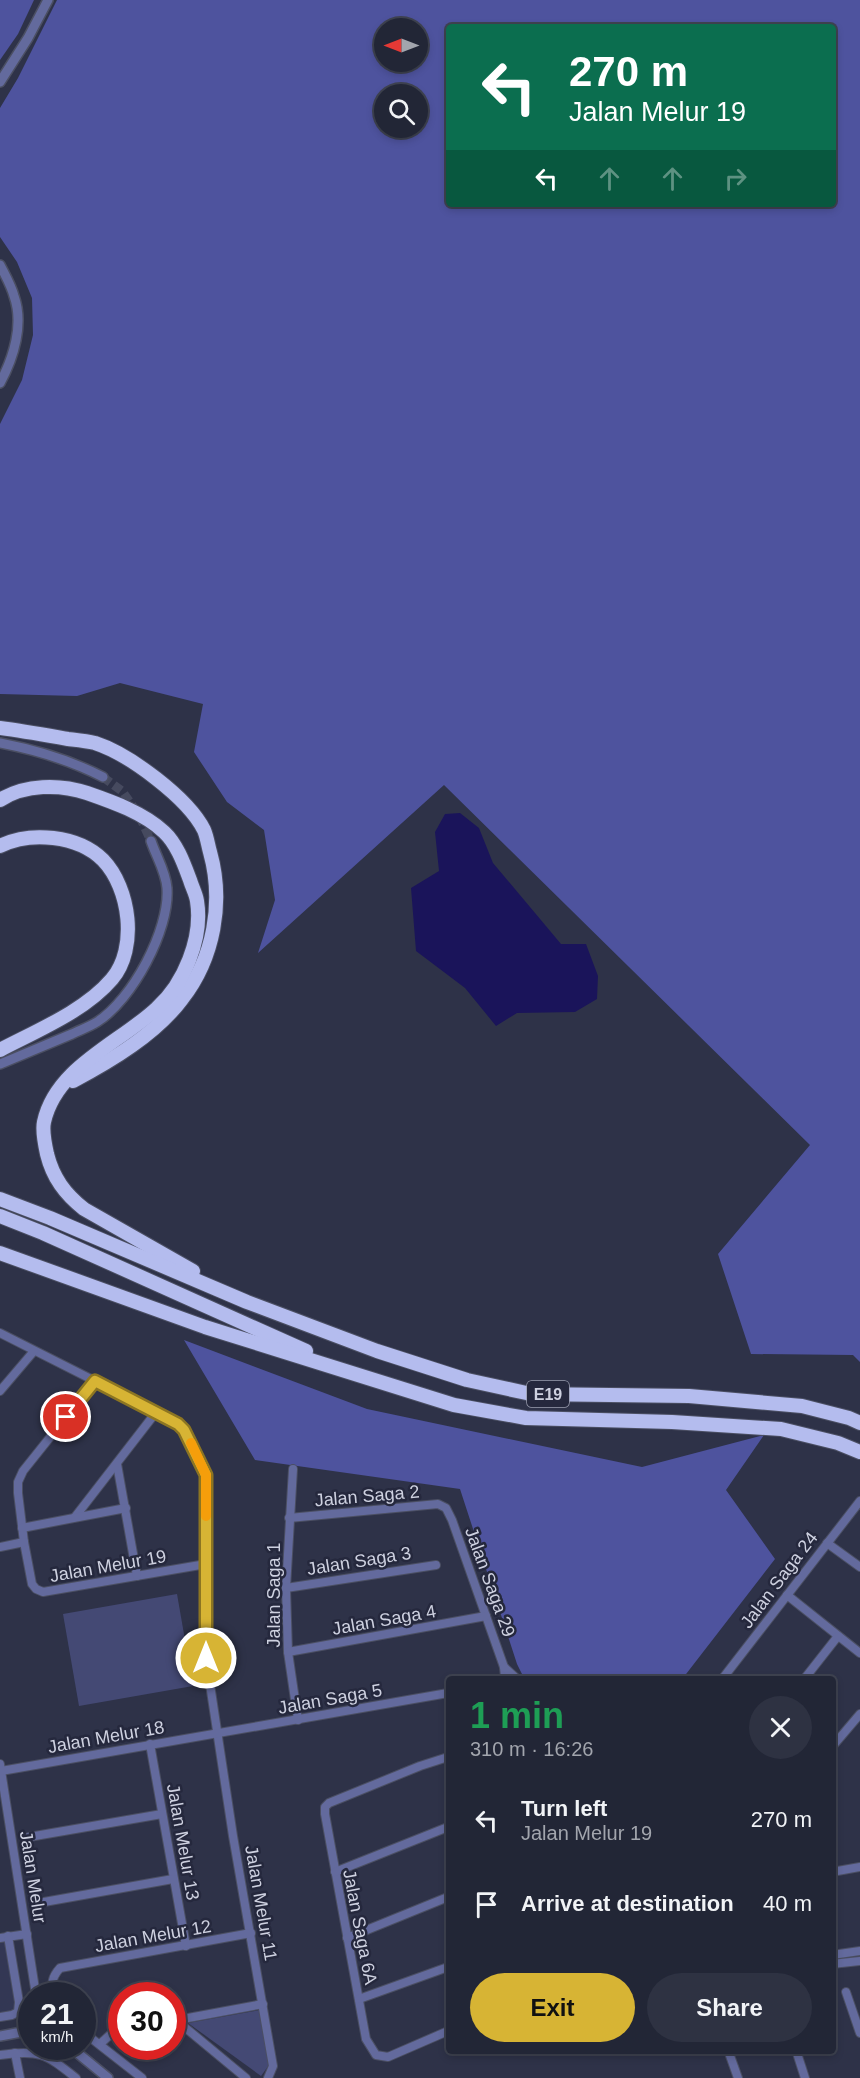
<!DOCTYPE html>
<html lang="en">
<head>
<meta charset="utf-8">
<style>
	:root { --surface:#222636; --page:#2e3242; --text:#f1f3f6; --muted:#a2a5ad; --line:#3f4351; --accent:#d7b434 }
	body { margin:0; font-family:Helvetica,sans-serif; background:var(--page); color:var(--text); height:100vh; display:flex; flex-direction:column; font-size:22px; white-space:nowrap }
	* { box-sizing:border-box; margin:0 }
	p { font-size:20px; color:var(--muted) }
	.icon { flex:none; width:33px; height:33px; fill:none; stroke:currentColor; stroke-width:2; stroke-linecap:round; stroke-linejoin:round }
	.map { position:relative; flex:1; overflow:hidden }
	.side { position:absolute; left:446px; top:1676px; width:390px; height:378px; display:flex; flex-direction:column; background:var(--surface); border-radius:6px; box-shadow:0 3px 9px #0003,0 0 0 2px var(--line) }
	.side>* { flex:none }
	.top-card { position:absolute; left:446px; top:24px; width:390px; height:183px; border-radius:6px; box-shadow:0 3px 9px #0003,0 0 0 2px var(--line); background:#0b6e4f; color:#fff; overflow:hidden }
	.needle { width:39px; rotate:270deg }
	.buttons { position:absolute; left:374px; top:18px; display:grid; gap:12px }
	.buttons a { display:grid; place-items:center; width:54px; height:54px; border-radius:50%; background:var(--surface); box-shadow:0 3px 9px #0003,0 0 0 2px var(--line); font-size:30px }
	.speed { position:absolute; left:18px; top:1982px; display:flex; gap:12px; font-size:30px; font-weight:700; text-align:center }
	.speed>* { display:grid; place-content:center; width:78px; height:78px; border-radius:50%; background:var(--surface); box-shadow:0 3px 9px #0003,0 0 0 2px var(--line); line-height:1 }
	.speed small { font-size:15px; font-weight:400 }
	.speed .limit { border:9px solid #d22; background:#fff; color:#111 }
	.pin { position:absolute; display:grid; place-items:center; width:51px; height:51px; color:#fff; margin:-26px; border:3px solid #fff; border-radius:50%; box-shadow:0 2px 6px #0007 }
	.me { position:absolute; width:66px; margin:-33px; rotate:0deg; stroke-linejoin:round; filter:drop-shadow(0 0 4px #0008) }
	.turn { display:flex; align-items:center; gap:21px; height:126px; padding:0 24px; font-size:27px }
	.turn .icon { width:78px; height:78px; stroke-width:2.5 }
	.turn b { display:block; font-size:42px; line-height:51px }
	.lanes { display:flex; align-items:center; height:57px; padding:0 24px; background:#0003; justify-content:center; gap:30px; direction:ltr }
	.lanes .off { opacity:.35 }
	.round { display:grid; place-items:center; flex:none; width:63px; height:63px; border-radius:32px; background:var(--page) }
	.headline { display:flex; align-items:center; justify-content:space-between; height:102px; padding:0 24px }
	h1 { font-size:36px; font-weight:800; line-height:45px; color:#1e9e55 }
	.cta { display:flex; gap:12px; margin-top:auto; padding:12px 24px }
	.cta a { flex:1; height:69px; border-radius:36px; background:var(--accent); color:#111; font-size:24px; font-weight:800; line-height:69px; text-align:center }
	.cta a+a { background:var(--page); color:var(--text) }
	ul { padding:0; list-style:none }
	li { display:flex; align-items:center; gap:18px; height:84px; padding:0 24px }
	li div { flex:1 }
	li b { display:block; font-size:22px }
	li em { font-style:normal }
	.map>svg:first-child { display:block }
	.built { fill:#333754 }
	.green { fill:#444974 }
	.forest { fill:#4e539e; fill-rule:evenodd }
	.water { fill:#1a145a }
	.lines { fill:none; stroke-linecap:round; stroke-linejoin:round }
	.tertiary-tunnel { stroke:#464a5f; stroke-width:9; stroke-dasharray:9 4.5; stroke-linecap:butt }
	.minor-casing { stroke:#4b4f63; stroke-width:10 }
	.tertiary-casing { stroke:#4b4f63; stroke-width:12 }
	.motorway-casing { stroke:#4b4f63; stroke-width:16 }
	.minor { stroke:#636a9d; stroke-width:8 }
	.tertiary { stroke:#636a9d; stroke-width:9 }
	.motorway { stroke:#b4bcee; stroke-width:14 }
	.route-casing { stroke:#8c7522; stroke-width:15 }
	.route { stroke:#d7b434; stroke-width:10 }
	.slow { stroke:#f59e0b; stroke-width:10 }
	.labels { text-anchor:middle; stroke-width:5; stroke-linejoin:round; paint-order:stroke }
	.shield { fill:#25283d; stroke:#9b9eaf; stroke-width:1.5 }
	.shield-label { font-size:16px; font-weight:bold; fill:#ced1e0 }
	.street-label { font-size:18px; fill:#ced1e0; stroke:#25283d }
</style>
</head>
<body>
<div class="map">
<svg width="860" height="2078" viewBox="0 0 860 2078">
	<rect width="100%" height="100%" fill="#2e3248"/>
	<polygon class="built" points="5,1940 16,2001 14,2010 0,2014 0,1941"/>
	<g class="green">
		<polygon points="177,1594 193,1686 79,1706 63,1614"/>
		<polygon points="260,2010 269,2065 261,2076 188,2023"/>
	</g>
	<g class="forest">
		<polygon points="0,0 34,0 18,34 0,60"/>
		<path d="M 57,0 L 860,0 L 860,1362 L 853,1355 L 751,1354 L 718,1254 L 810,1145 L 444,785 L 258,953 L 275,900 L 264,830 L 227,802 L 194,752 L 203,704 L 120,683 L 77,696 L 0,694 L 0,424 L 22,380 L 33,335 L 32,298 L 17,262 L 0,237 L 0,108 L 18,78 ZM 448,27 L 832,27 L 832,204 L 448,204 ZM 384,28 L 417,28 L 417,62 L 384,62 ZM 384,94 L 417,94 L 417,128 L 384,128 Z"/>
		<polygon points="184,1340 367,1409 642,1467 764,1435 726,1490 775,1559 683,1678 524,1678 517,1664 460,1489 255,1460"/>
	</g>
	<polygon class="water" points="460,813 479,828 493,863 561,944 586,944 598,976 597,999 575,1012 517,1013 496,1026 465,988 416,951 411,888 439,871 435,832 445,814"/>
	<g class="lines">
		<polyline class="tertiary-tunnel" points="103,777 122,791 139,815 151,841"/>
		<defs>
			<g id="minor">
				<polyline points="0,1333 178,1423 184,1430 206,1475 206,1658 233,1836 273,2066 268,2078"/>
				<polyline points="95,1381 23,1471 18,1482 18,1493 24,1542 32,1584 36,1589 43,1592 206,1564"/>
				<polyline points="0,1391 34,1351"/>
				<polyline points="117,1464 137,1576"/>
				<polyline points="293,1469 286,1588 288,1652 298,1720"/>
				<polyline points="75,1517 157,1411"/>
				<polyline points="289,1518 438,1504 446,1508 452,1520 504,1667 505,1678"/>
				<polyline points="22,1528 126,1508"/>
				<polyline points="827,1543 860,1567"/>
				<polyline points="0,1547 24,1542"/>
				<polyline points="286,1588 436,1565"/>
				<polyline points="787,1595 860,1653"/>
				<polyline points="288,1652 486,1616"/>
				<polyline points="504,1667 516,1678"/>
				<polyline points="723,1678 860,1501"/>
				<polyline points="805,1678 838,1636"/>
				<polyline points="150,1744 186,1946"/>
				<polyline points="832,1747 860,1714"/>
				<polyline points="448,1757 420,1766 329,1803 325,1807 325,1814 366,2039 376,2055 388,2057 448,2031"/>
				<polyline points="0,1764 36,1995"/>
				<polyline points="1,1771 448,1693"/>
				<polyline points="29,1837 162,1814"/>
				<polyline points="335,1872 448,1827"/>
				<polyline points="832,1872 860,1867"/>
				<polyline points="44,1902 173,1879"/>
				<polyline points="0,1938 27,1934"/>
				<polyline points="347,1938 448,1897"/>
				<polyline points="832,1955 860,1951"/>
				<polyline points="832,1964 860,1961"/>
				<polyline points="846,1992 860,2033"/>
				<path d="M 54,1995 C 51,1983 52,1977 60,1968 L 251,1933"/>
				<polyline points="359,1999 448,1967"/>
				<polyline points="0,2017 12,2015 18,2012 19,2002 8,1936"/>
				<polyline points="176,2020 246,2078"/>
				<polyline points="172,2021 263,2004"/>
				<polyline points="82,2031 142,2078"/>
				<polyline points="100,2044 112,2033 122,2030"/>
				<polyline points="588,2050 590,2050"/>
				<polyline points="728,2050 738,2078"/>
				<polyline points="796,2050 805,2078"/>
				<polyline points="15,2053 20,2078"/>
				<path d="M 0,2055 C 39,2049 46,2054 76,2078"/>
			</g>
			<g id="tertiary">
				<polyline points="0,82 28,38 48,0"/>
				<path d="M 0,265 C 5,275 11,285 14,296 C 24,324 14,357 0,383"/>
				<path d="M 0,743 C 36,750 70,760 103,777"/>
				<path d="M 0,1064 C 24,1054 48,1044 72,1034 C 80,1030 89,1027 97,1022 C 132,1000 170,930 167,888 C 166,872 156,856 151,841"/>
				<polyline points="0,2036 32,2030"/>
				<polyline points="69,2046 108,2078"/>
			</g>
			<g id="motorway">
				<path d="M 0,728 C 23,731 45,735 68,739 C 76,740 86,741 95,743 C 129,754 188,798 204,830 C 207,837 208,845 210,852 C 224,902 214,958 182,999 C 156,1034 111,1061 73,1081"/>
				<path d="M 0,800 C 25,784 60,784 87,793 C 113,802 144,813 164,832 C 177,844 184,864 190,880 C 192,887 196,894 197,901 C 203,938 184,984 157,1008 C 120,1043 56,1067 44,1122 C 42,1131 45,1145 47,1154 C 53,1178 65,1194 84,1209 L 193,1271"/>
				<path d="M 0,846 C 30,831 78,835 103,860 C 130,888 138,948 112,979 C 85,1011 36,1031 0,1050"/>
				<polyline points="0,1199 50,1218 247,1302 377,1351 467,1380 531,1394 689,1396 802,1406 849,1418 860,1423"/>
				<polyline points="0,1216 43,1233 306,1351"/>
				<polyline points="0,1253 205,1327 454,1405 526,1418 672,1422 781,1429 838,1443 860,1452"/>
			</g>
		</defs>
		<use href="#minor" class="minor-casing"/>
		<use href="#tertiary" class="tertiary-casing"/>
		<use href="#motorway" class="motorway-casing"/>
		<use href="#minor" class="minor"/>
		<use href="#tertiary" class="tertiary"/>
		<use href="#motorway" class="motorway"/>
	</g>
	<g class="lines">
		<defs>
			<polyline id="route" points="66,1417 95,1381 178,1424 184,1430 206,1475 206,1658"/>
		</defs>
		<use href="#route" class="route-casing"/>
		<use href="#route" class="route"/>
		<polyline class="slow" points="191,1443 206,1475 206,1516"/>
	</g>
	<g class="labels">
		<rect class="shield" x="527" y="1381" width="42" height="26" rx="4.5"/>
		<g class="shield-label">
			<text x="548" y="1400">E19</text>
		</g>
		<g class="street-label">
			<text transform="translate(367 1496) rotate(-5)" y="6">Jalan Saga 2</text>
			<text transform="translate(359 1561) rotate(-9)" y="6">Jalan Saga 3</text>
			<text transform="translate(108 1566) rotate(-10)" y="6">Jalan Melur 19</text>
			<text transform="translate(779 1580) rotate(-53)" y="6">Jalan Saga 24</text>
			<text transform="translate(490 1582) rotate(70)" y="6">Jalan Saga 29</text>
			<text transform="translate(274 1595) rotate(-90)" y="6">Jalan Saga 1</text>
			<text transform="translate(384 1620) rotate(-10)" y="6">Jalan Saga 4</text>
			<text transform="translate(330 1699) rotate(-10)" y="6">Jalan Saga 5</text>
			<text transform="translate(106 1737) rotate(-10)" y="6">Jalan Melur 18</text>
			<text transform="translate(183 1842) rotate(80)" y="6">Jalan Melur 13</text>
			<text transform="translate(33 1877) rotate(81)" y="6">Jalan Melur</text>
			<text transform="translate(261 1903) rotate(80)" y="6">Jalan Melur 11</text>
			<text transform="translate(360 1927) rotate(79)" y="6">Jalan Saga 6A</text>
			<text transform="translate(153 1936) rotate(-10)" y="6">Jalan Melur 12</text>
		</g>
	</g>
</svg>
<div class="buttons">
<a><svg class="needle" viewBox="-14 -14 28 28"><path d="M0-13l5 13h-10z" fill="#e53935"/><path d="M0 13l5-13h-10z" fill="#a2a5ad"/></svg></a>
<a><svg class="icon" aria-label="search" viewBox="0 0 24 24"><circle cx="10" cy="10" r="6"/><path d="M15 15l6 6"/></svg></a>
</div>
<div class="speed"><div>21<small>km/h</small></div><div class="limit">30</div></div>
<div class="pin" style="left:66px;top:1417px;background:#d93025"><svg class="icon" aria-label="arrive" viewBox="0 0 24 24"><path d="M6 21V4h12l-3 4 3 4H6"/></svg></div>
<svg class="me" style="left:206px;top:1658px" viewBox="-20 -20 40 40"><circle r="17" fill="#d7b434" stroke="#fff" stroke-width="3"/><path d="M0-11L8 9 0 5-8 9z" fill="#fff"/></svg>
<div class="top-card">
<div class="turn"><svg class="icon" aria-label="left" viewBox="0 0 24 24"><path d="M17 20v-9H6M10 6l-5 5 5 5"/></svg><div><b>270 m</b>Jalan Melur 19</div></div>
<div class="lanes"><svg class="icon" aria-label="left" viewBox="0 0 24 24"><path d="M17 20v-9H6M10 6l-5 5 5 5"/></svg><svg class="icon off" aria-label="ahead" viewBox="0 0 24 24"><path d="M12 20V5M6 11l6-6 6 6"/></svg><svg class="icon off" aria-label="ahead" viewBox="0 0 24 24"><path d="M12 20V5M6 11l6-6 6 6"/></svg><svg class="icon off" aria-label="right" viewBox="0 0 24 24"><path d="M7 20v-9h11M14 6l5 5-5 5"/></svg></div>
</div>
<section class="side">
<div class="headline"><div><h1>1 min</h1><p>310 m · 16:26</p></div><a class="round"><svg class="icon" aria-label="close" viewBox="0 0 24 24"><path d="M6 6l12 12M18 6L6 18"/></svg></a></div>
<ul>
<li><svg class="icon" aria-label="left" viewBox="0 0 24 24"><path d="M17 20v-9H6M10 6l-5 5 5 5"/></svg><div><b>Turn left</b><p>Jalan Melur 19</p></div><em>270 m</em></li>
<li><svg class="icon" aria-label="arrive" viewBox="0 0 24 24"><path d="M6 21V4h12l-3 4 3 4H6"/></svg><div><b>Arrive at destination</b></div><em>40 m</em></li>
</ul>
<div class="cta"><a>Exit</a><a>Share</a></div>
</section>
</div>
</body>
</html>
